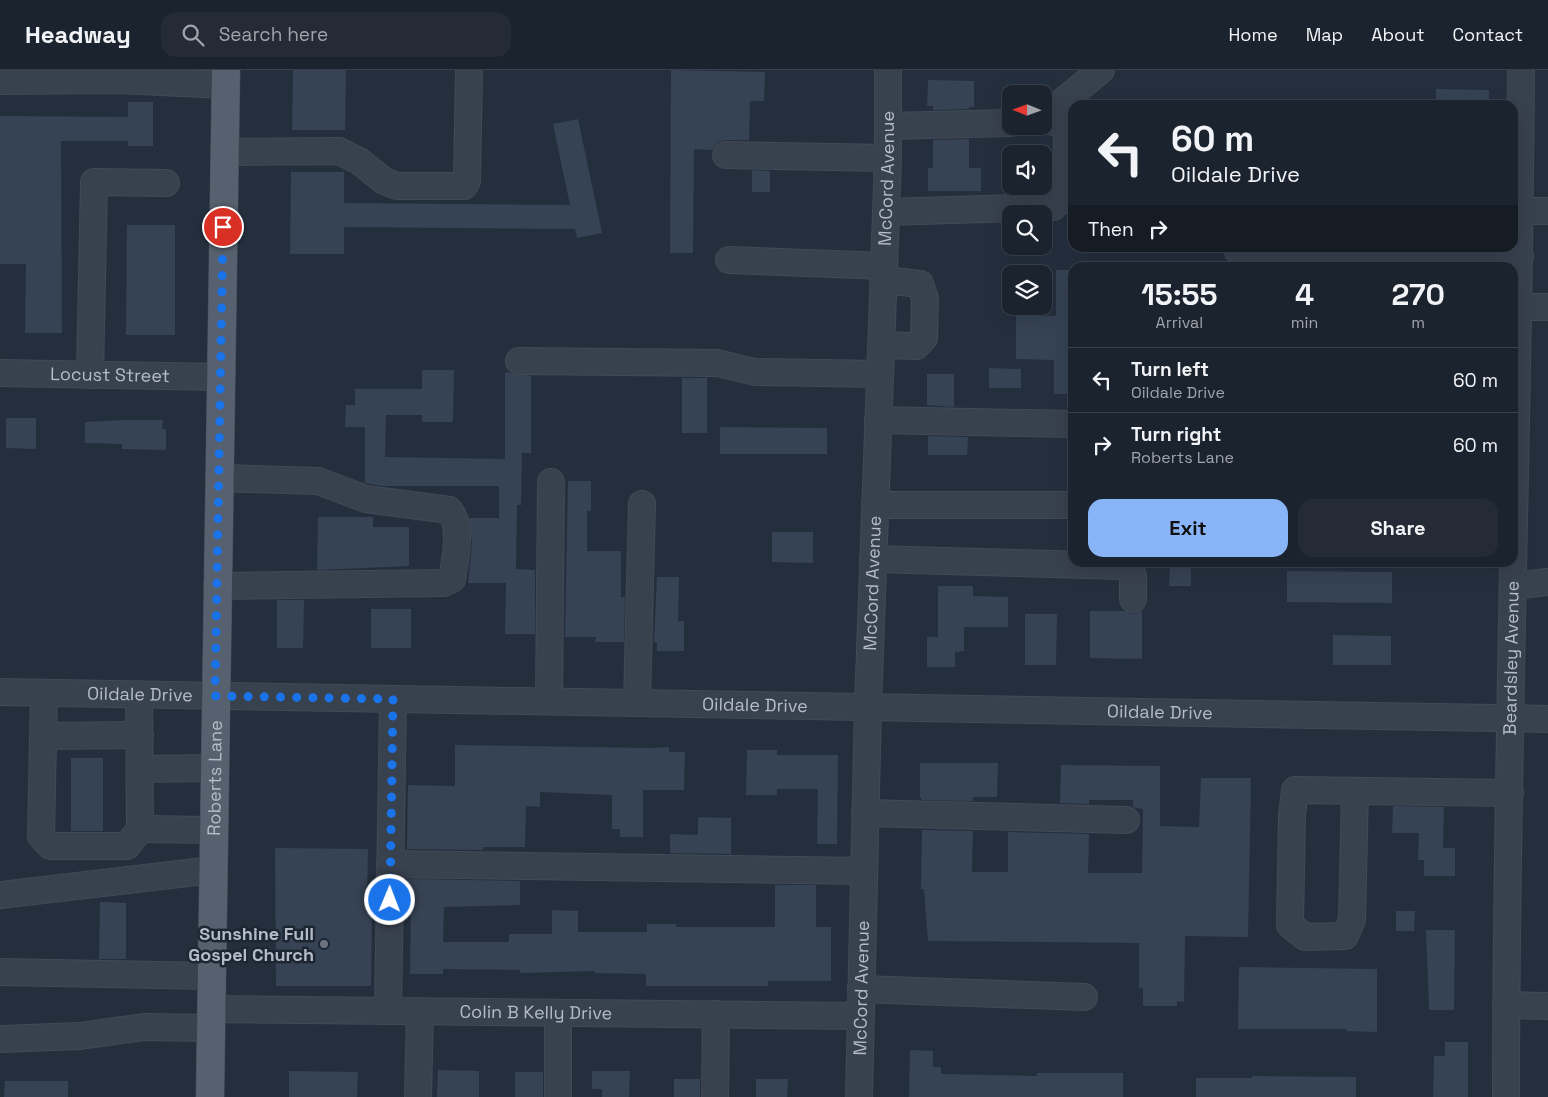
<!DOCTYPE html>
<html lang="en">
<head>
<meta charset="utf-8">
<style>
	:root { --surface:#1b232e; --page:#242b36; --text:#f1f3f6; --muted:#a0a4aa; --line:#39404a; --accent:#8ab4f8 }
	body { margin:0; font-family:"Space Grotesk",sans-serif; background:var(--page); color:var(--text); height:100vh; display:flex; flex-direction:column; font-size:19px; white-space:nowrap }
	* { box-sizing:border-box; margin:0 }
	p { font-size:16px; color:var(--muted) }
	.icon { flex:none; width:28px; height:28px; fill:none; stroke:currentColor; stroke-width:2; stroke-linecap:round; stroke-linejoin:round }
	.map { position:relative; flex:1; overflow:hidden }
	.panel { position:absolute; left:1068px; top:192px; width:450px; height:305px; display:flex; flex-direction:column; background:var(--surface); border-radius:15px; box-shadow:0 5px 20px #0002,0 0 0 1px var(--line) }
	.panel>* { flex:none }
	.banner { position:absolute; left:1068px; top:30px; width:450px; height:152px; border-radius:15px; box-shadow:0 5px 20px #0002,0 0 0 1px var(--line); background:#1b232e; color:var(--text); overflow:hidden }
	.needle { width:32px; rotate:271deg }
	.buttons { position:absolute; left:1002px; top:15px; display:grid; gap:10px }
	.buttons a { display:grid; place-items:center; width:50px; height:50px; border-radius:10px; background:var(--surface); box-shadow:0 5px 20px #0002,0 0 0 1px var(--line); font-size:25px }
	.pin { position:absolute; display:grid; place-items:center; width:42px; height:42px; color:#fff; margin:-21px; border:2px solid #fff; border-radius:50%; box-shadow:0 1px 5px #0007 }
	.me { position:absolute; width:55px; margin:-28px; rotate:1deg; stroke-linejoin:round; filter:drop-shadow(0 0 4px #0008) }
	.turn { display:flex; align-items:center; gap:18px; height:105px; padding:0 20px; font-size:22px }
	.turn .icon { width:65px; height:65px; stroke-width:2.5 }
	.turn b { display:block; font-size:35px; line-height:42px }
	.then { display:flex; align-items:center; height:48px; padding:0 20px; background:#0003; gap:10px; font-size:19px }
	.eta { display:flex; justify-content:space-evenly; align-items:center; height:85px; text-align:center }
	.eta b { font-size:30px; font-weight:700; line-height:35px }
	.cta { display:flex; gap:10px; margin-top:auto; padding:10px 20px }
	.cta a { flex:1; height:58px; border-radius:15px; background:var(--accent); color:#111; font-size:20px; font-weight:700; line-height:58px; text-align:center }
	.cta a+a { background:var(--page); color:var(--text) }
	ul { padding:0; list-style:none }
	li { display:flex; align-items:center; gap:15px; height:65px; padding:0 20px; border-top:1px solid var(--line) }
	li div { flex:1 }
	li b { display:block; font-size:19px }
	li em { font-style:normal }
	header { display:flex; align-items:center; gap:30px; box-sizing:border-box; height:70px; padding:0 25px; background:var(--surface); border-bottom:1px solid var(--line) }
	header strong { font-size:24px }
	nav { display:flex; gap:28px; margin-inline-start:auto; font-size:18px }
	.search { width:350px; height:45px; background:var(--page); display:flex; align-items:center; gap:12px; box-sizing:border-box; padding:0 18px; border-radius:15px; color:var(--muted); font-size:19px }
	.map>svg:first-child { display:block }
	.building { fill:#364354 }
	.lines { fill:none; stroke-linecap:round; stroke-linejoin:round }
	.minor-casing { stroke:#414a57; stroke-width:28 }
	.major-casing { stroke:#414a57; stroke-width:29 }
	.minor { stroke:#38414e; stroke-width:26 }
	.major { stroke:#56606e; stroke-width:28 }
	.route { stroke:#1a73e8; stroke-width:9; stroke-dasharray:0 16.2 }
	.worship-dot { fill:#6b7280; stroke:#1d2633; stroke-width:2 }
	.labels { text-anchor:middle; stroke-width:5; stroke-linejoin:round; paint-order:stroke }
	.street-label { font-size:18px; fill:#b4bcc9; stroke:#1d2633 }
	.poi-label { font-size:18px; font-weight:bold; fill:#b4bcc9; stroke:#1d2633; text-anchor:end }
</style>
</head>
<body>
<header>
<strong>Headway</strong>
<div class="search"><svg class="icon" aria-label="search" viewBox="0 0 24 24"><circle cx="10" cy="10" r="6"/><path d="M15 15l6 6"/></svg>Search here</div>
<nav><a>Home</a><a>Map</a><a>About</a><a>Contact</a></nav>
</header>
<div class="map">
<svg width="1548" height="1027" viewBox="0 0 1548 1027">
	<rect width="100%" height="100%" fill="#242f3e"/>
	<g class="building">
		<polygon points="293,0 346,0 345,60 292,60"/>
		<polygon points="671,0 765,2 764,31 750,31 749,70 726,70 718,72 712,80 694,79 693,183 670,183"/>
		<polygon points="928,10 974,11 974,37 969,37 969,39 933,40 933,36 927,36"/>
		<polygon points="1436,19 1489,20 1489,35 1436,35"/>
		<polygon points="128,32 153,32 153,76 128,76 128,71 61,71 62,263 25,263 26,194 0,194 0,46 128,47"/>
		<polygon points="578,49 602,163 577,168 575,159 344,157 344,184 290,184 291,102 344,102 344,133 570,135 553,54"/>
		<polygon points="969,69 969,98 981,98 981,121 928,121 928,98 933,98 933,70"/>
		<polygon points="752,100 770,101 770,122 752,122"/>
		<polygon points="127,155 175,155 175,265 126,265"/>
		<polygon points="1056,200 1072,200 1072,324 1054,324 1054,290 1016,289 1016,246 1056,246"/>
		<polygon points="989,298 1021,299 1021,318 989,318"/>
		<polygon points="422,300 454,300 453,352 422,352 422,345 386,345 385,387 505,389 505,302 531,306 531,383 522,383 521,435 517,435 516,499 535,500 535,564 505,564 506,513 468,513 472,473 469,448 499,448 499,416 382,416 365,413 365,357 345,357 346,335 355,335 355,319 422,319"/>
		<polygon points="927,304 954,304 954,337 927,335"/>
		<rect x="682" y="308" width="25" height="55"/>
		<polygon points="6,348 36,348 36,379 6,378"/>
		<polygon points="122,350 163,350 162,359 166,359 166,380 122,379 122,374 85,373 85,352"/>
		<polygon points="720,357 827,358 827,384 720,384"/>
		<polygon points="928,366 968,367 967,385 928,385"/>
		<polygon points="568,411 591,411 591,441 587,441 587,481 621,481 621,527 625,527 624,572 595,572 596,567 565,567"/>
		<polygon points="318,447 373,447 373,457 409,457 409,496 317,500"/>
		<polygon points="772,462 813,462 813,493 772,492"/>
		<polygon points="1170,492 1191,492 1191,516 1169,516"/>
		<polygon points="1287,501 1392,502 1392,533 1287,532"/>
		<polygon points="657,507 679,507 678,551 684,551 684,581 657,581 657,572 654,572"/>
		<polygon points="938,516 973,516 973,526 1008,527 1008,557 964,557 964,581 955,582 955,597 927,597 927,567 938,567"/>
		<polygon points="277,530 304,530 303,578 277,578"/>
		<rect x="371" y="539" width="40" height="39"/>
		<polygon points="1090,541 1125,541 1133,544 1142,541 1142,589 1090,588"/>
		<polygon points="1025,544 1057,544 1056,595 1025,595"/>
		<polygon points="1333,565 1391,566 1391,595 1333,595"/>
		<polygon points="455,675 651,678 669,677 669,682 685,682 684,720 643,720 643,767 620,767 620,759 612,759 612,725 540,722 540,737 526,736 525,777 483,777 483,780 407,779 408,715 455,716"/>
		<polygon points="747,680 777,680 777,685 838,685 837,774 817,774 818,719 777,719 777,725 746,725"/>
		<rect x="71" y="688" width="32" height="73"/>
		<polygon points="920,693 998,693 997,727 973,727 973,731 922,730 920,727"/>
		<polygon points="1061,695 1160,696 1160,756 1199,757 1201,708 1251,708 1248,867 1185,866 1184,932 1177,931 1177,936 1143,936 1143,918 1139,918 1139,873 928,871 924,819 921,819 922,760 973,761 972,802 1008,802 1008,762 1089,764 1088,803 1142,803 1143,739 1133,737 1133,730 1089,730 1089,734 1060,733"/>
		<polygon points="1393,736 1444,737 1443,778 1455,778 1455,806 1424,806 1424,790 1418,790 1419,763 1392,763"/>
		<polygon points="698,747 731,748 731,784 670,783 670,764 698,765"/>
		<polygon points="275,778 368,779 367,831 372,831 371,916 276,916"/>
		<polygon points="407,809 520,811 520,835 444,837 443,872 509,872 509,864 552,864 552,840 578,841 578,862 647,862 647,854 676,854 676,857 775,857 775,815 816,815 816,857 831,857 831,911 768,911 768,916 646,916 646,904 595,903 595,901 520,903 520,900 443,899 443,904 410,904 411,833 407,833"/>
		<polygon points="100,832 126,833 126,889 99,889"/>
		<polygon points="1396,841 1415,841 1414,861 1396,861"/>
		<polygon points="1426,860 1455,860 1454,940 1429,940"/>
		<polygon points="1239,897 1377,899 1377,962 1346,961 1346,959 1238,959"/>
		<polygon points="1445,972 1468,972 1468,1027 1433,1027 1434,986 1445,986"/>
		<polygon points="910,980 933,981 933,997 941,997 941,1004 1037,1006 1037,1003 1123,1003 1123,1027 909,1027"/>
		<polygon points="438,1000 479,1001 479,1027 437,1027"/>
		<polygon points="289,1001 358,1002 357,1027 289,1027"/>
		<polygon points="592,1001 630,1001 629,1027 602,1027 602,1019 592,1019"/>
		<rect x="515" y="1002" width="28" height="25"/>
		<polygon points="1252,1006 1356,1007 1356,1027 1196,1027 1196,1008 1252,1008"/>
		<rect x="674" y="1009" width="26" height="18"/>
		<polygon points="756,1009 788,1009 787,1027 756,1027"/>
		<polygon points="5,1011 68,1011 68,1027 4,1027"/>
	</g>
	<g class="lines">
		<defs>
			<g id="minor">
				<polyline points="0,11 118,10 226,15"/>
				<polyline points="1044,47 1101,0"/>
				<polyline points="888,56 1011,53"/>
				<polyline points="224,82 339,81 359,91 384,111 397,116 464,116 467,111 469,0"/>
				<polyline points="726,85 888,88"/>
				<polyline points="1520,141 1548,141"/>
				<polyline points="886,142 1053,137 1066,124 1067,65 1066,56 1044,49"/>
				<polyline points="1238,181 1520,186"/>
				<polyline points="729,190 884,196"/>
				<polyline points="1520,237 1548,237"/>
				<polyline points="881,275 916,276 924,268 925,229 920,214 884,210"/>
				<polyline points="519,291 717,293 755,302 880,304"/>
				<path id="s1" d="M 0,303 L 220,307"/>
				<polyline points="90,305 94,112 166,113"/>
				<polyline points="878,350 1072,354"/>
				<polyline points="875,435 1072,435"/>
				<polyline points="873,489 1123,496 1129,497 1133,506 1133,529"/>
				<path d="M 217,516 L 444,513 L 452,509 C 455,490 463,455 449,440 L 366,429 L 318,411 L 219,408"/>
				<polyline points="1513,516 1548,512"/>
				<path id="s2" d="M 0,622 L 1548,649"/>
				<polyline points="44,623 41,766 50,776 127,776 140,759 139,625"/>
				<polyline points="549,631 551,412"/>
				<polyline points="637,632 642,434"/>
				<polyline points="43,666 140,665"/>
				<polyline points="140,699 214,698"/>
				<polyline points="1355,721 1352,850 1345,866 1305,867 1290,855 1292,745 1295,720 1510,723"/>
				<polyline points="865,743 1126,750"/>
				<polyline points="140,759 213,760"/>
				<polyline points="390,794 864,801"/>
				<polyline points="0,825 213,800"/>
				<polyline points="0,902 211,906"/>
				<polyline points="861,919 1084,927"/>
				<polyline points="1506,935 1548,936"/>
				<path id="s3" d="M 211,939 L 860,946"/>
				<polyline points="388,941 393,629"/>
				<polyline points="0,969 80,966 144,957 210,958"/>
				<polyline points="418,1027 420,942"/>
				<polyline points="558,1027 558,943"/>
				<polyline points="715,1027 716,944"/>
				<path id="s4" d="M 859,1027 L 868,636 L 888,88 L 888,0"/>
				<path id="s5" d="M 1506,1027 C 1506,685 1519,342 1521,0"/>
			</g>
			<g id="major">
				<path id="s6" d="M 210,1027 L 226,0"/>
			</g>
		</defs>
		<use href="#minor" class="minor-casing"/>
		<use href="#major" class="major-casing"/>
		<use href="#minor" class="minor"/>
		<use href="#major" class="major"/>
	</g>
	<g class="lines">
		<polyline class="route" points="223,157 215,626 393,629 390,830"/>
	</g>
	<circle class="worship-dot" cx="324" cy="874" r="5"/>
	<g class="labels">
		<g class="street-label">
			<text dy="6" stroke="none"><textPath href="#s4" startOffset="919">McCord Avenue</textPath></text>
			<text dy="6" stroke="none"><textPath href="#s1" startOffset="110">Locust Street</textPath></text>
			<text dy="6" stroke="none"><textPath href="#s4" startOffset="514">McCord Avenue</textPath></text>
			<text dy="6" stroke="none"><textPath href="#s5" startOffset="439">Beardsley Avenue</textPath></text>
			<text dy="6" stroke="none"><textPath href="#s2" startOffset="140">Oildale Drive</textPath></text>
			<text dy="6" stroke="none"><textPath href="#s2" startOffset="755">Oildale Drive</textPath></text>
			<text dy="6" stroke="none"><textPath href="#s2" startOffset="1160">Oildale Drive</textPath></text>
			<text dy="6" stroke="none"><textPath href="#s6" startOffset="319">Roberts Lane</textPath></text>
			<text dy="6" stroke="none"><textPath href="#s4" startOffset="109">McCord Avenue</textPath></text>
			<text dy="6" stroke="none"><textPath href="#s3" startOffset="325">Colin B Kelly Drive</textPath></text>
		</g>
		<g class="poi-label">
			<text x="314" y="870">Sunshine Full<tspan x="314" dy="21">Gospel Church</tspan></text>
		</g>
	</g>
</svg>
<div class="buttons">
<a><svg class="needle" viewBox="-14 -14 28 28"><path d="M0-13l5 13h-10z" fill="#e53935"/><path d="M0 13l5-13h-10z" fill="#a0a4aa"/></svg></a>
<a><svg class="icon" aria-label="sound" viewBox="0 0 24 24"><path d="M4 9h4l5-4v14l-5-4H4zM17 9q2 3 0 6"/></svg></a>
<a><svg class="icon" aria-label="search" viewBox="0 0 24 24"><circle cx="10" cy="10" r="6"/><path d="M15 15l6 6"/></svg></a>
<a><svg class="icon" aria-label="layers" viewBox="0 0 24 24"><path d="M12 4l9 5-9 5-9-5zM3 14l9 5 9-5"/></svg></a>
</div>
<div class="pin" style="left:223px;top:157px;background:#d93025"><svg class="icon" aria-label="arrive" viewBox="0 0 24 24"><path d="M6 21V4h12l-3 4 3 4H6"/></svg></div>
<svg class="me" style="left:390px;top:830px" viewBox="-20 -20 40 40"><circle r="17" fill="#1a73e8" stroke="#fff" stroke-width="3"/><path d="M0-11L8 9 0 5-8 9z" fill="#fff"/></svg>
<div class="banner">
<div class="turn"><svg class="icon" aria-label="left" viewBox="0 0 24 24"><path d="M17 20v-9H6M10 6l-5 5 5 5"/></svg><div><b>60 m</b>Oildale Drive</div></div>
<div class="then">Then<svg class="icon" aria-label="right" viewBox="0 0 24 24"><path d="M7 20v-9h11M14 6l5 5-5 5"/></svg></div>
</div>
<section class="panel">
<div class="eta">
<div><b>15:55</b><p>Arrival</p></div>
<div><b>4</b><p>min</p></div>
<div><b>270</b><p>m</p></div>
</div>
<ul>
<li><svg class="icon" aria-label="left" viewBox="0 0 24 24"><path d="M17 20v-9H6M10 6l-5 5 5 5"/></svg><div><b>Turn left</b><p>Oildale Drive</p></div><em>60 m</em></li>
<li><svg class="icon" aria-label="right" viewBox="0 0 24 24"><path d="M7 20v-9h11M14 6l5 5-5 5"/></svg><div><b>Turn right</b><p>Roberts Lane</p></div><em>60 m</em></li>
</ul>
<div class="cta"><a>Exit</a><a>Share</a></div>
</section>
</div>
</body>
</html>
